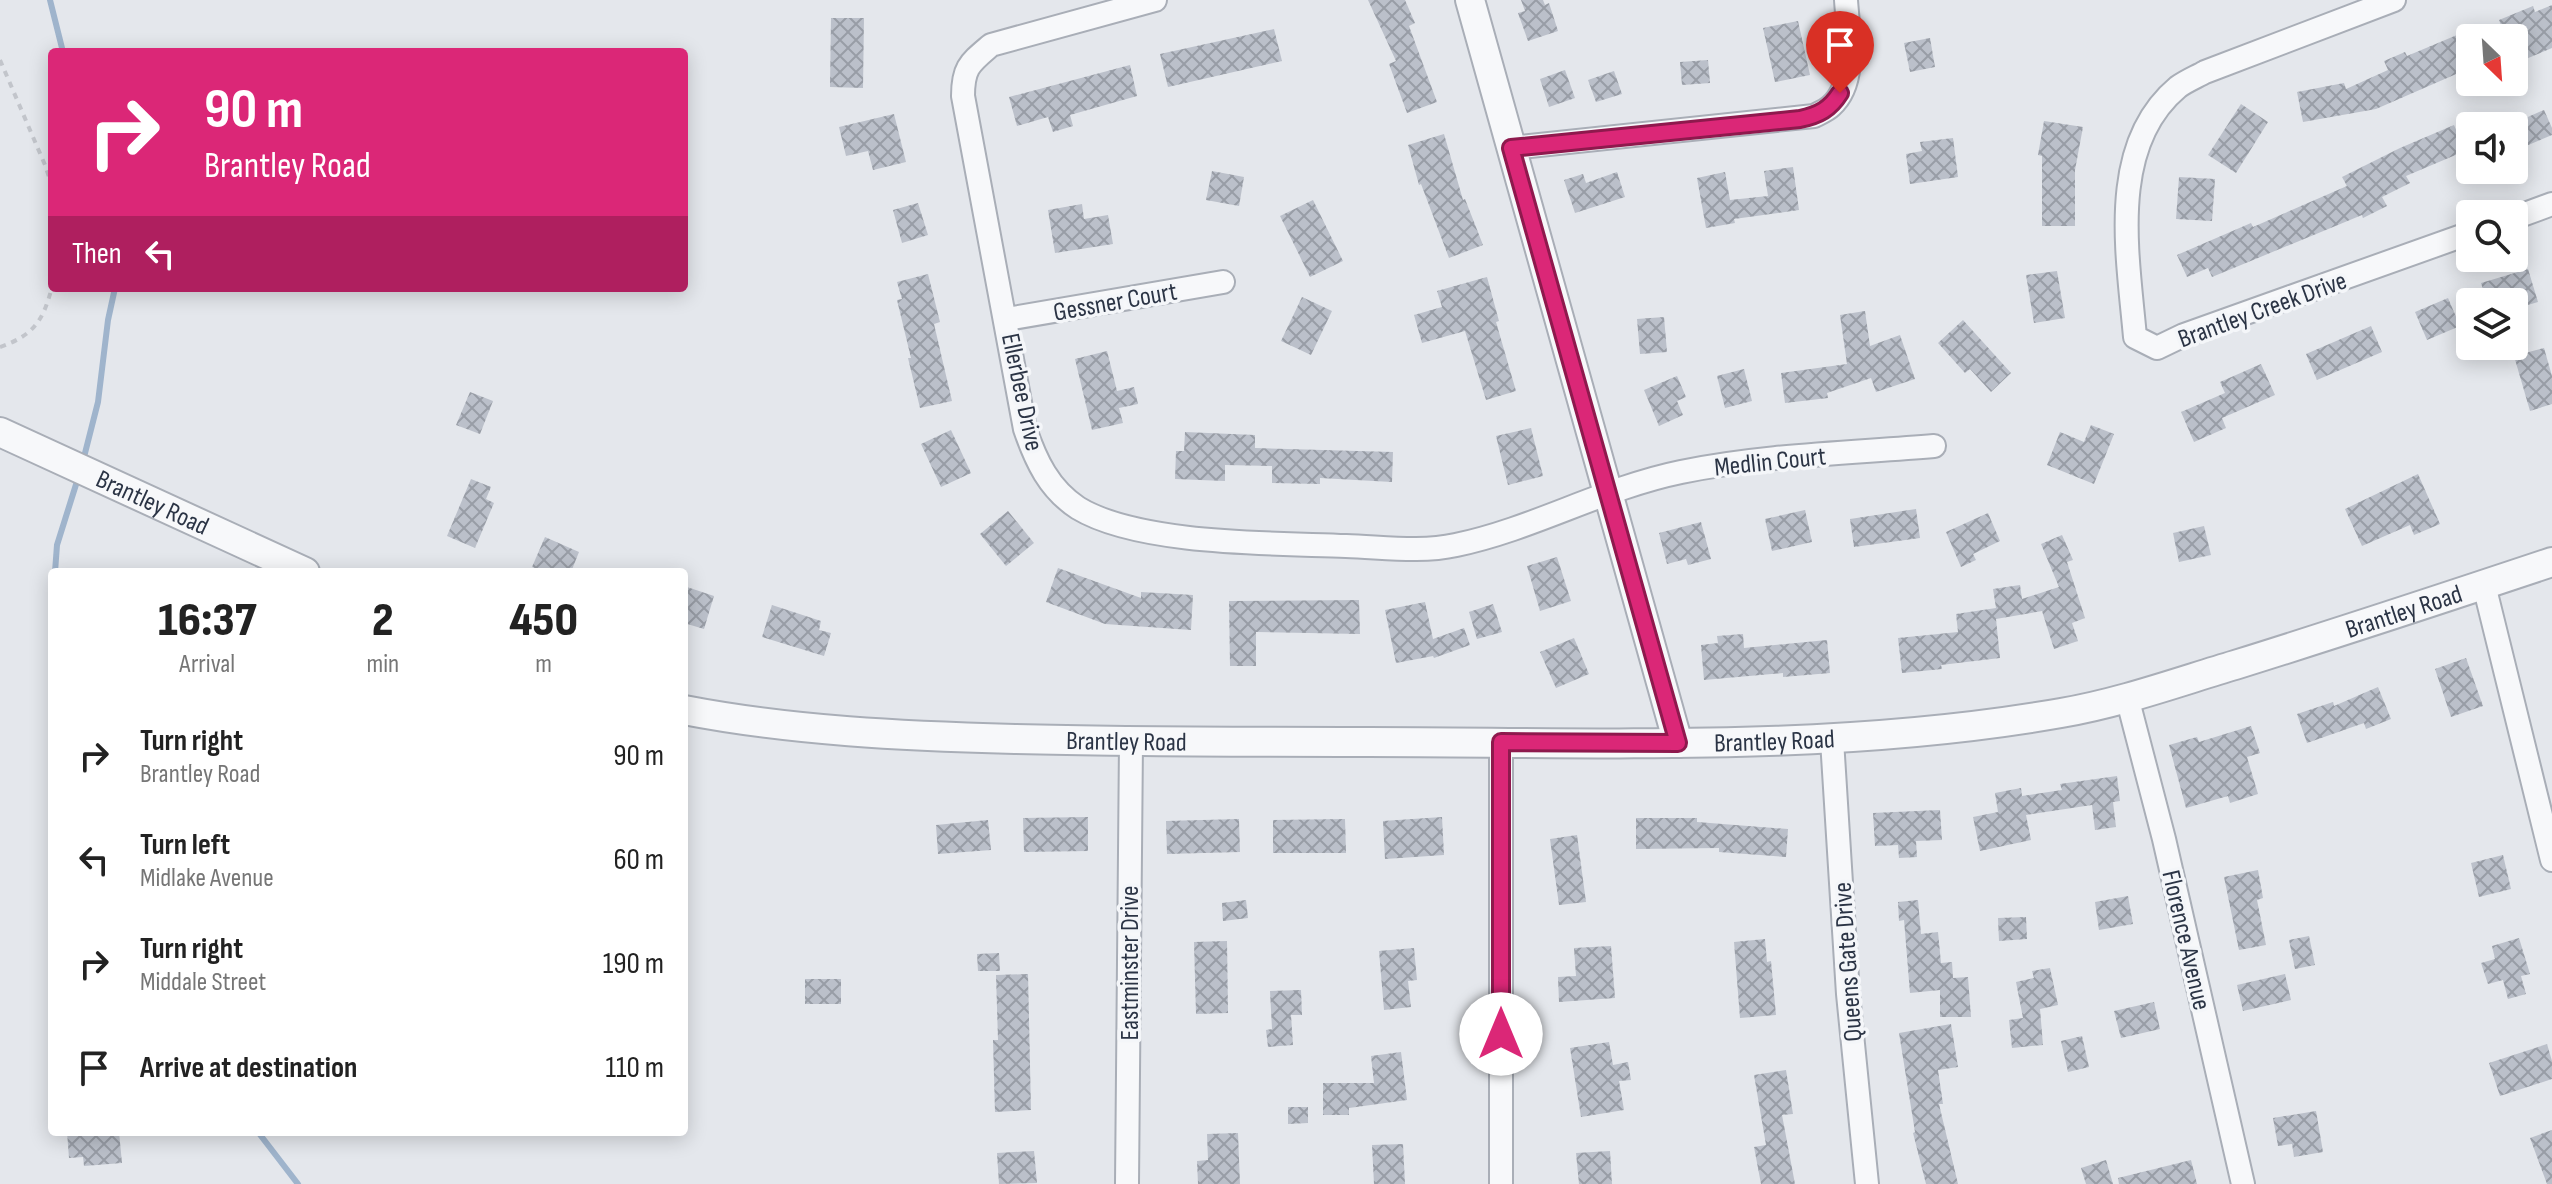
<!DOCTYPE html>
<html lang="en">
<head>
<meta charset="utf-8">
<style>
	:root { --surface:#fff; --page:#f2f2f2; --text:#222; --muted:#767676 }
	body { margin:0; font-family:"Sofia Sans Condensed",sans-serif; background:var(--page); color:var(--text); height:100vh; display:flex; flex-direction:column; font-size:30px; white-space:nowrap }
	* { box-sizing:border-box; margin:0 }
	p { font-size:26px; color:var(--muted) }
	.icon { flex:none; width:44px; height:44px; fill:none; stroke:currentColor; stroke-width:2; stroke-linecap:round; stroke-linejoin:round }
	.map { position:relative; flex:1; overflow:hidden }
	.sheet { position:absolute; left:48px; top:568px; width:640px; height:568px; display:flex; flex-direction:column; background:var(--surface); border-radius:8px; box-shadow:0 4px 20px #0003 }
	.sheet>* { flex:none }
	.guide { position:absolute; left:48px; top:48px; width:640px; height:244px; border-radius:8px; box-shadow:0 4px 20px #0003; background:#db2777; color:#fff; overflow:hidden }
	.needle { width:52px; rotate:155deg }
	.controls { position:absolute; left:2456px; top:24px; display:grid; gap:16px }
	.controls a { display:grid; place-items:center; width:72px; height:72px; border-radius:8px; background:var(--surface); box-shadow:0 4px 20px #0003; font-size:40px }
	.pin { position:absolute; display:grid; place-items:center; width:68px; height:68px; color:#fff; margin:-82px -34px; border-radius:50% 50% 50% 0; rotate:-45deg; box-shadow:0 0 8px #0007 }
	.pin .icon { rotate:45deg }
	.me { position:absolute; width:88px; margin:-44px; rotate:0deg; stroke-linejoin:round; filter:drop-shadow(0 0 6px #0008) }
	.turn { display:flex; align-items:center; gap:28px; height:168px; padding:0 24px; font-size:36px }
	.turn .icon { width:104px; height:104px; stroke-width:2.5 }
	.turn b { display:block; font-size:56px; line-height:68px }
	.then { display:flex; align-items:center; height:76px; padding:0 24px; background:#0003; gap:16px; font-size:30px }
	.eta { display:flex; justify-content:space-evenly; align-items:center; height:136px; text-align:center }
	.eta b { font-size:48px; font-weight:800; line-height:56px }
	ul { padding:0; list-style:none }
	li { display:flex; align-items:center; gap:24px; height:104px; padding:0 24px }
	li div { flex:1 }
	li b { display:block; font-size:30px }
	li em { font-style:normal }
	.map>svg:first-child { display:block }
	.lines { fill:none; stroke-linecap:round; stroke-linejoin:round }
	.stream { stroke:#9fb4cc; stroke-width:6 }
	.building { fill:url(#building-cross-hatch) }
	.minor-casing { stroke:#a9aeb7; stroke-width:26 }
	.tertiary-casing { stroke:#a9aeb7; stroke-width:32 }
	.path { stroke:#c2c5cb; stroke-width:4; stroke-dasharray:6 6; stroke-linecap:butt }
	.minor { stroke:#f7f8fa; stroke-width:22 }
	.tertiary { stroke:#f7f8fa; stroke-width:28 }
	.route-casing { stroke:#8e194d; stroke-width:20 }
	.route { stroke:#db2777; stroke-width:14 }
	.labels { text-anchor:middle; stroke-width:7; stroke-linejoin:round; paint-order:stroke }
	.street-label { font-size:26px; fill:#2b3445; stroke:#f4f6f9 }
</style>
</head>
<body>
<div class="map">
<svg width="2552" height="1184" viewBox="0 0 2552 1184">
	<defs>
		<pattern id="building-cross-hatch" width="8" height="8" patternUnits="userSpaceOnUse" patternTransform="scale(2)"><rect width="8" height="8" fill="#bbc0ca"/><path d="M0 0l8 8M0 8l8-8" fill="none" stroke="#989da6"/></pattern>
	</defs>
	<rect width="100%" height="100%" fill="#e4e7ec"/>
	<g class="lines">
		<g class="stream">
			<polyline points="50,0 63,52"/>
			<polyline points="83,461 98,402 108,320 115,288"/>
			<polyline points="55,572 57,545 79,475"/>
			<polyline points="258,1132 298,1184"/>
		</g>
	</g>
	<g class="building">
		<polygon points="1368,0 1405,0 1415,23 1409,26 1437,102 1407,113 1389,64 1396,61"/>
		<polygon points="1521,0 1543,0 1545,5 1549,3 1558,31 1528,41 1518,13 1525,11"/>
		<polygon points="2552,5 2552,48 2514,64 2514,38 2506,38 2499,20 2533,6 2535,12"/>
		<polygon points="831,18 864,18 863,88 830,87"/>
		<polygon points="1798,21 1810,75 1775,82 1763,28"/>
		<polygon points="1274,29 1282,61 1168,87 1160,54"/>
		<polygon points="2457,35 2470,68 2376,109 2303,122 2297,92 2344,83 2346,89 2388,70 2384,61 2405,52 2407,56"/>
		<polygon points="1930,38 1935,67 1910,72 1904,43"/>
		<polygon points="1708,60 1710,83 1682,85 1680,62"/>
		<polygon points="1130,65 1137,96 1070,115 1073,126 1053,132 1048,117 1017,126 1009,97"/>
		<polygon points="1565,70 1575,98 1549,107 1540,79"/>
		<polygon points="1614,71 1622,94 1596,102 1588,80"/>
		<polygon points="2241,104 2268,122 2236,173 2208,155"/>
		<polygon points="2544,110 2552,128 2552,135 2514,151 2514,123"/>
		<polygon points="894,114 906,162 873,170 868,151 846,156 839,127"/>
		<polygon points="2044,121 2083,127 2075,170 2075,226 2042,226 2042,156 2038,155"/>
		<polygon points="2454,125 2465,151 2406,176 2410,183 2382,197 2387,206 2363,218 2362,215 2212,277 2208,268 2187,277 2177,255 2251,223 2253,227 2347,186 2342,177 2400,148"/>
		<polygon points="1444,134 1463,200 1465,199 1483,245 1449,258 1421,184 1419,185 1408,145"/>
		<polygon points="1953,138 1958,177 1910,184 1906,154 1922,151 1920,142"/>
		<polygon points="1793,167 1799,210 1734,219 1735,223 1706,228 1697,178 1725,172 1730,200 1768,196 1764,171"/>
		<polygon points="1212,171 1244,177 1239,206 1206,200"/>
		<polygon points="1617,172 1625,197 1575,213 1564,180 1583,174 1586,183"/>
		<polygon points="2179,177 2215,179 2212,221 2176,219"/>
		<polygon points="1313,200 1343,261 1310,277 1280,216"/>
		<polygon points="918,203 928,235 902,243 893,210"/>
		<polygon points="1082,204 1084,219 1108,215 1113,244 1055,253 1048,210"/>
		<polygon points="2528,269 2538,302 2514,309 2514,302 2487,302 2481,283"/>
		<polygon points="2057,271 2065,318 2034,323 2026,275"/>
		<polygon points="928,274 940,322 934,324 952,401 920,408 908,358 911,358 897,300 902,299 897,282"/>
		<polygon points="1487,277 1499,321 1496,322 1516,391 1486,400 1465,331 1422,343 1414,315 1442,307 1437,291"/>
		<polygon points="1302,297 1332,311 1311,355 1281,341"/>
		<polygon points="2448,298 2460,326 2427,340 2415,312"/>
		<polygon points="1865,311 1870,346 1900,335 1915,379 1876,392 1871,378 1827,393 1828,398 1785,403 1781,373 1847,364 1840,315"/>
		<polygon points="1664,317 1667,352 1640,354 1637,319"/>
		<polygon points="1963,320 2011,373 1991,392 1970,369 1965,373 1938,343"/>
		<polygon points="2371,326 2382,352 2317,380 2306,354"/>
		<polygon points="2544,348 2552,376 2552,404 2530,411 2514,356"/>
		<polygon points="1107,351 1117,391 1134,387 1138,404 1119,408 1123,423 1092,430 1075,359"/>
		<polygon points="2261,364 2275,395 2222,418 2226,428 2194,442 2181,412 2225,393 2220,382"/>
		<polygon points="1744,369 1752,401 1725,408 1717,376"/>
		<polygon points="1677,376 1686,397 1677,401 1683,415 1659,426 1644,390"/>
		<polygon points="470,392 493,401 480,434 456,425"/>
		<polygon points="2091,425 2114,434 2094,484 2047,465 2060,432 2084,442"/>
		<polygon points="1531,428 1543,476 1508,485 1496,436"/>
		<polygon points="951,430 971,473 941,487 921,444"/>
		<polygon points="1185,432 1255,435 1255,448 1393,452 1392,482 1320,478 1320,484 1272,483 1272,466 1225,465 1225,481 1175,479 1176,451 1184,451"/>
		<polygon points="2418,474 2440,524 2414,535 2410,525 2362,546 2345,509"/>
		<polygon points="471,479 491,487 486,499 494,503 475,548 447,536"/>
		<polygon points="1916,509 1920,538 1854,547 1850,519"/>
		<polygon points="1805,510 1812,542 1772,551 1765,519"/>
		<polygon points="1008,511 1034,543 1006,566 980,534"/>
		<polygon points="1988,513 2000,541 1973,554 1976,560 1961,567 1946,532"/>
		<polygon points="1701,522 1711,559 1688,565 1686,559 1667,564 1659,533"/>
		<polygon points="2204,526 2211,555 2179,562 2173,533"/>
		<polygon points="2062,535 2073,560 2067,562 2085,618 2072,623 2078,641 2054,649 2042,611 1996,619 2000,658 1941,665 1942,669 1902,673 1898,638 1958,632 1956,614 1996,608 1993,589 2020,585 2022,599 2059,587 2041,544"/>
		<polygon points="545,537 579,552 571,572 545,572 532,567"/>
		<polygon points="1557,557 1571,601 1540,611 1527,566"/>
		<polygon points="1058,568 1141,598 1141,592 1193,595 1191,630 1105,624 1046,602"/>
		<polygon points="684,586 714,596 704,629 684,623"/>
		<polygon points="1359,600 1360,634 1256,632 1256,666 1230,666 1229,601"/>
		<polygon points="1425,602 1433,639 1464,628 1470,645 1434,658 1433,656 1396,663 1385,610"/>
		<polygon points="1493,604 1502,632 1477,639 1469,612"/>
		<polygon points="772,605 821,621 819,630 831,633 824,656 762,637"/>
		<polygon points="1743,634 1744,648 1827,640 1830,673 1783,677 1783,673 1704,680 1701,645 1718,643 1717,636"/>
		<polygon points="1574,638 1589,674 1556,688 1540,652"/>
		<polygon points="2466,658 2483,706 2451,717 2435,669"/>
		<polygon points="2378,687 2391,719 2366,729 2364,723 2307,743 2297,714 2333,702 2334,706"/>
		<polygon points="2251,726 2260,753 2247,757 2258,794 2230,803 2228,796 2186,808 2169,745 2197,737 2199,742"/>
		<polygon points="2117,776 2120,801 2113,802 2116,827 2095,830 2092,805 2026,815 2031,840 1980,851 1973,817 1998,812 1995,793 2021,788 2022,796 2062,790 2060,784"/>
		<polygon points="1940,810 1942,840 1916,841 1917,857 1899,858 1898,845 1875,846 1873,813"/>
		<polygon points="1088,817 1088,851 1024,852 1023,818"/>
		<polygon points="1442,817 1444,855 1385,859 1383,821"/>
		<polygon points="1636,818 1697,818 1697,822 1788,829 1786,857 1719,852 1719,848 1636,849"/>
		<polygon points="1239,819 1240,852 1167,854 1166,821"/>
		<polygon points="1345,819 1346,853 1273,853 1273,820"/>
		<polygon points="988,820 991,850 938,854 936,825"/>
		<polygon points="1577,835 1586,902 1559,905 1550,839"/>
		<polygon points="2503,855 2511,889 2479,897 2471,863"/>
		<polygon points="2258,870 2263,898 2257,900 2266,945 2239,950 2224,877"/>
		<polygon points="2128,896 2133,924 2099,930 2095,902"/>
		<polygon points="1246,900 1248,918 1223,921 1222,903"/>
		<polygon points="1918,900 1921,934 1938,932 1941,963 1952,962 1953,978 1968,977 1971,1017 1940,1017 1940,990 1910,993 1904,920 1899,921 1898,902"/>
		<polygon points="2026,917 2027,939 1999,941 1998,918"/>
		<polygon points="2309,936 2315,965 2295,969 2289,940"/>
		<polygon points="2519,938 2530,974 2521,976 2526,994 2508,999 2503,980 2488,984 2481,963 2495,959 2492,946"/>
		<polygon points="1765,939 1767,962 1771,961 1776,1015 1740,1018 1734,942"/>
		<polygon points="1227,941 1228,1013 1196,1014 1194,942"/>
		<polygon points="1611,946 1615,998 1559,1002 1558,977 1576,976 1574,948"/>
		<polygon points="1414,948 1417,980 1408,981 1411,1007 1384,1010 1379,951"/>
		<polygon points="999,953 1000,971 978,971 977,954"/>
		<polygon points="2050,968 2058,1005 2040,1009 2043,1045 2012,1048 2009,1020 2023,1018 2016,982 2034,978 2032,971"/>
		<polygon points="1028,974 1031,1110 995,1112 993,1040 998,1040 996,975"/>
		<polygon points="2285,974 2291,1000 2243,1011 2237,985"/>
		<rect x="805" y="979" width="36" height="25"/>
		<polygon points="1301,990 1302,1015 1291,1015 1293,1045 1268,1047 1266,1030 1272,1029 1270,991"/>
		<polygon points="2154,1002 2160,1029 2121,1038 2114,1011"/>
		<polygon points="1951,1024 1958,1067 1938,1070 1943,1104 1939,1104 1958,1184 1926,1184 1913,1133 1915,1132 1899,1033"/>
		<polygon points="2082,1036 2089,1067 2068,1072 2061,1041"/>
		<polygon points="1609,1042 1613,1065 1628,1062 1631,1080 1619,1081 1624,1110 1581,1117 1570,1048"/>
		<polygon points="2547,1044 2552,1061 2552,1079 2500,1096 2489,1063"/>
		<polygon points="1401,1052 1407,1100 1349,1108 1349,1115 1323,1115 1323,1083 1374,1083 1371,1056"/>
		<polygon points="1786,1070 1793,1114 1782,1115 1795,1184 1761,1184 1754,1147 1766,1145 1754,1075"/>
		<polygon points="1288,1107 1308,1107 1308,1123 1288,1124"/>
		<polygon points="2316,1111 2323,1152 2294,1157 2292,1144 2278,1146 2273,1118"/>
		<polygon points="2552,1130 2552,1184 2547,1184 2530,1138"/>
		<polygon points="67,1132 119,1132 122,1163 84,1166 83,1157 69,1158"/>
		<polygon points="1238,1133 1240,1184 1198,1184 1197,1161 1208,1160 1207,1134"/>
		<polygon points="1403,1144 1405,1184 1374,1184 1372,1145"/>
		<polygon points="1034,1151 1037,1183 999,1184 997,1153"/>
		<polygon points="1610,1151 1612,1184 1579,1184 1576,1153"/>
		<polygon points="2106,1160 2113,1184 2086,1184 2081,1168"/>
		<polygon points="2191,1160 2197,1184 2119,1184 2118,1178"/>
	</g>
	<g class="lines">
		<defs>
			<g id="minor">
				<path d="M 1155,0 L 991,45 C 970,63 963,67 963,96 L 1025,429 C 1036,461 1049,489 1078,508 C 1139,545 1274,543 1346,546 C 1382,547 1421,553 1456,545 C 1533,529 1603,488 1681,472 C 1763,455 1850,453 1934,446"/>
				<path d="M 2394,0 L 2205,72 C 2196,77 2186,81 2178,87 C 2107,146 2128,256 2135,337 L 2157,348 L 2184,335 L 2470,233"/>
				<path d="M 1511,148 L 1814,116 C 1820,113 1827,110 1831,106 C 1858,82 1848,32 1846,0"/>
				<polyline points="2514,218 2552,204"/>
				<polyline points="1007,319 1223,282"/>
				<polyline points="2484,585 2552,860"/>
				<polyline points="2127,697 2164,839 2243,1184"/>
				<polyline points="1832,740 1848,994 1867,1184"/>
				<polyline points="1127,1184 1131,742"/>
				<polyline points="1501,1184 1501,742"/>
			</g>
			<g id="tertiary">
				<polyline points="1470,0 1678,743"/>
				<path id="s1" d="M 0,432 L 305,572"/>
				<path id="s2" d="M 684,710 C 793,731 904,736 1015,739 C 1133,742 1250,742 1368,742 C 1599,742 1832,753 2061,713 C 2120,703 2178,682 2235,665 C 2341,632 2447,597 2552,562"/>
			</g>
		</defs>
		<use href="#minor" class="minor-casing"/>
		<use href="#tertiary" class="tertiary-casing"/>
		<g class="path">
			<polyline points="0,60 45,165 52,186"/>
			<path d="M 0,347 C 34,335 43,321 52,287"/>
		</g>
		<use href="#minor" class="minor"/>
		<use href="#tertiary" class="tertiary"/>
	</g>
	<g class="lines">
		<defs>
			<path id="route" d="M 1501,1034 L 1501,742 L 1678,743 L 1511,148 L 1800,119 C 1819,115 1830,109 1840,93"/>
		</defs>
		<use href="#route" class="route-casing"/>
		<use href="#route" class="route"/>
	</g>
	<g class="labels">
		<g class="street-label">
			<text transform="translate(1115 301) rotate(-10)" y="9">Gessner Court</text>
			<text transform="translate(2262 309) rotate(-20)" y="9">Brantley Creek Drive</text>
			<text transform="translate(1023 392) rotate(78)" y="9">Ellerbee Drive</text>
			<text transform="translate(1770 461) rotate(-6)" y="9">Medlin Court</text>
			<text dy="9" stroke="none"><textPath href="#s1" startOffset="168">Brantley Road</textPath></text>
			<text dy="9" stroke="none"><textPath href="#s2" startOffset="1738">Brantley Road</textPath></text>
			<text dy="9" stroke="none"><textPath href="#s2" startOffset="1092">Brantley Road</textPath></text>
			<text dy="9" stroke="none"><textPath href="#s2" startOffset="444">Brantley Road</textPath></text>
			<text transform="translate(2187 940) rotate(77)" y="9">Florence Avenue</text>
			<text transform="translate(1847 962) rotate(-94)" y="9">Queens Gate Drive</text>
			<text transform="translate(1129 963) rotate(-90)" y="9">Eastminster Drive</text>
		</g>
	</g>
</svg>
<div class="controls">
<a><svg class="needle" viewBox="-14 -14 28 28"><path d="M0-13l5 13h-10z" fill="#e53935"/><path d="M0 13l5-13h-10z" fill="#767676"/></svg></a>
<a><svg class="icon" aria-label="sound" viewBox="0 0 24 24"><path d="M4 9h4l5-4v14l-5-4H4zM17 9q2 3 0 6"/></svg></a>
<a><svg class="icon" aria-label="search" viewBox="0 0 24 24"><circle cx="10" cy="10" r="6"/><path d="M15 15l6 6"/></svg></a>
<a><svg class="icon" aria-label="layers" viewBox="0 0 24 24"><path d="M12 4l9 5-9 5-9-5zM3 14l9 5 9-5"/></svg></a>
</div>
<div class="pin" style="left:1840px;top:93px;background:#d93025"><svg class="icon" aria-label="arrive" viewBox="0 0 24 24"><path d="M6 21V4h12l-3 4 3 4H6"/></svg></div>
<svg class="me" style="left:1501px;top:1034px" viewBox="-20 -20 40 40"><circle r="19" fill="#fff"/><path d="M0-13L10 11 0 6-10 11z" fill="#db2777"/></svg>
<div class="guide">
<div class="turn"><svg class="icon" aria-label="right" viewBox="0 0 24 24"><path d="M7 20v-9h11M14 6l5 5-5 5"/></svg><div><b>90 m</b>Brantley Road</div></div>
<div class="then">Then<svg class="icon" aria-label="left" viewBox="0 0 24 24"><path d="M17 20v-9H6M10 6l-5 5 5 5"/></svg></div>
</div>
<section class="sheet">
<div class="eta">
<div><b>16:37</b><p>Arrival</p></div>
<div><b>2</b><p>min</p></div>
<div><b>450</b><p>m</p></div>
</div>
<ul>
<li><svg class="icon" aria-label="right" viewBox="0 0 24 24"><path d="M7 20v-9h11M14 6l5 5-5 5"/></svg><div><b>Turn right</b><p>Brantley Road</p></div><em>90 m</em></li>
<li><svg class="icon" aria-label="left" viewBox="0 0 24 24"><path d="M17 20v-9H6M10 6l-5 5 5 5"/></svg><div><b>Turn left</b><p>Midlake Avenue</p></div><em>60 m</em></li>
<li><svg class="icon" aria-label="right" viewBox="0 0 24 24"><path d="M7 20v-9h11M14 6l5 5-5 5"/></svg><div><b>Turn right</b><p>Middale Street</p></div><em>190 m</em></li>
<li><svg class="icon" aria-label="arrive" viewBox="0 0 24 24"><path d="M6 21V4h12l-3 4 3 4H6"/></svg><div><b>Arrive at destination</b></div><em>110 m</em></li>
</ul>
</section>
</div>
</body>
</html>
